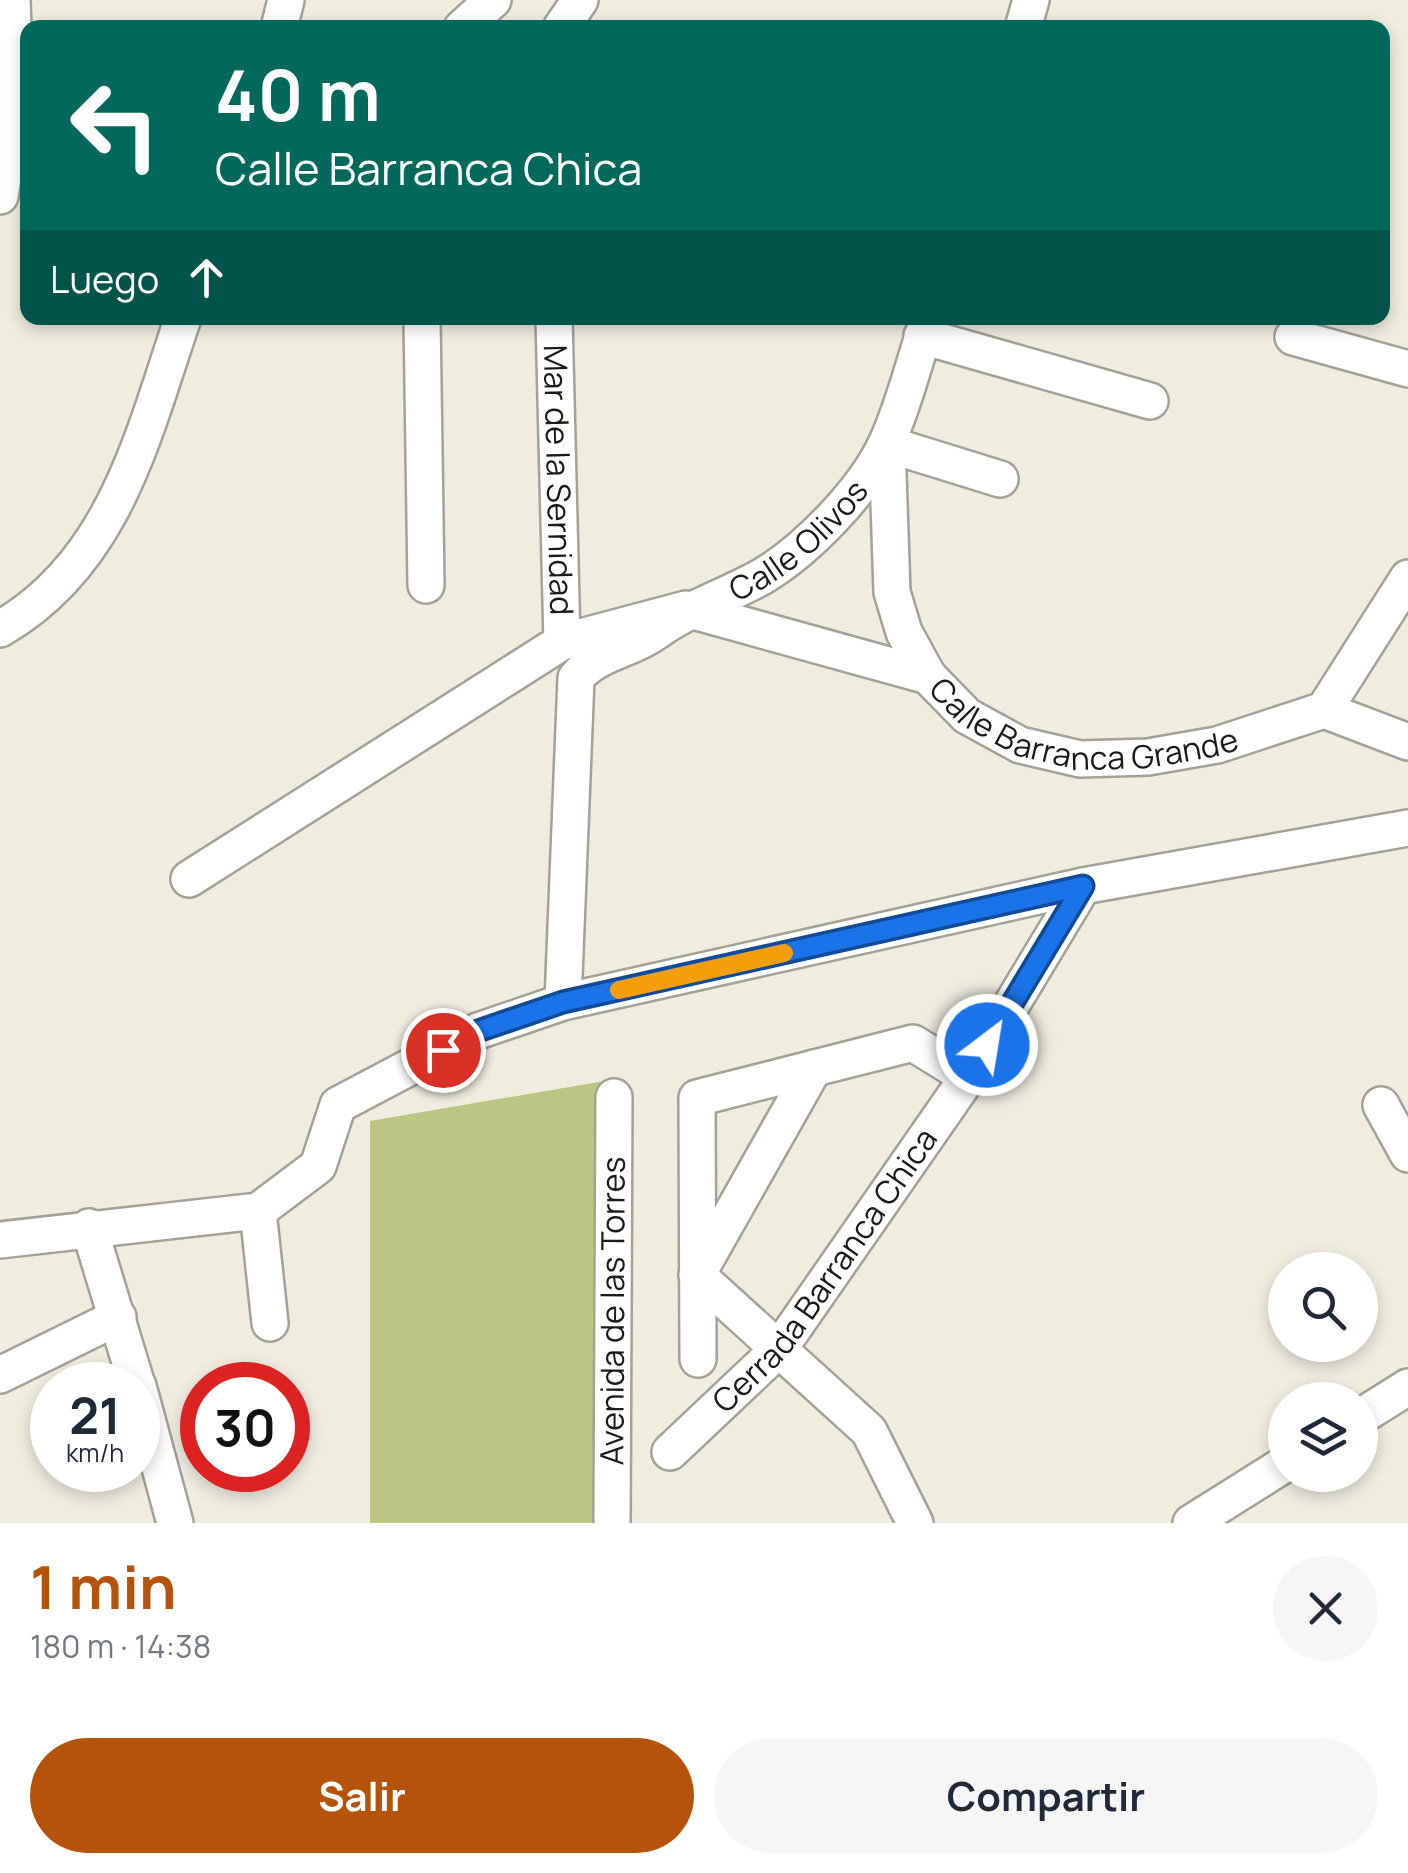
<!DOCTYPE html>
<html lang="es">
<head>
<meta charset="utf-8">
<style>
	:root { --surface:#fff; --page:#f6f6f7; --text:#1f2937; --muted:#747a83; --accent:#b45309 }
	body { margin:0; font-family:Manrope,sans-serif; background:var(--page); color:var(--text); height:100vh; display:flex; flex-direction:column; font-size:38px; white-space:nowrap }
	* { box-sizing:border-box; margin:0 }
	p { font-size:32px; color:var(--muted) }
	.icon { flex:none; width:55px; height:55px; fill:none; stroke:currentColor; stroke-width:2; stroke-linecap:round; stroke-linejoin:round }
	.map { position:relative; height:1523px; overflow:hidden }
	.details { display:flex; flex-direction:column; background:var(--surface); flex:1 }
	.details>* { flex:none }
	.top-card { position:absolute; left:20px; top:20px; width:1370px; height:305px; border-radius:20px; box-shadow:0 5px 15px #0003; background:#00695c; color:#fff; overflow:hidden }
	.buttons { position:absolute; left:1268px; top:1252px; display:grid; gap:20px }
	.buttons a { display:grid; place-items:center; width:110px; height:110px; border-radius:50%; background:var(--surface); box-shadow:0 5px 15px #0003; font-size:50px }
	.speed { position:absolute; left:30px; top:1362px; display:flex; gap:20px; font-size:50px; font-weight:700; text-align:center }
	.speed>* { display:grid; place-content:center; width:130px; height:130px; border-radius:50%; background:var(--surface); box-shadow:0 5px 15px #0003; line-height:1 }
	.speed small { font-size:25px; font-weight:400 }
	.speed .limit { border:15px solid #d22; background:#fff; color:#111 }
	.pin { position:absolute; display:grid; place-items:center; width:85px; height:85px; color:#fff; margin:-42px; border:5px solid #fff; border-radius:50%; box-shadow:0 2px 10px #0007 }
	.me { position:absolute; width:110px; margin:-55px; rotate:31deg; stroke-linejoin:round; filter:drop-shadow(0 0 8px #0008) }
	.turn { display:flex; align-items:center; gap:35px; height:210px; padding:0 30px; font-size:45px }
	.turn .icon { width:130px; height:130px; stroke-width:2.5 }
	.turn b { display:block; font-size:70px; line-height:85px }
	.then { display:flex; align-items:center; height:95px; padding:0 30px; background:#0003; gap:20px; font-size:38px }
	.round { display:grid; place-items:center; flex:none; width:105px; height:105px; border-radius:52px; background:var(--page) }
	.summary { display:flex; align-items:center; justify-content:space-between; height:170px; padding:0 30px }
	h1 { font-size:60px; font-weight:700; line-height:75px; color:var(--accent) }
	.cta { display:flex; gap:20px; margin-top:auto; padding:20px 30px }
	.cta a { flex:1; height:115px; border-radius:60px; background:var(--accent); color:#fff; font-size:40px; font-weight:700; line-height:115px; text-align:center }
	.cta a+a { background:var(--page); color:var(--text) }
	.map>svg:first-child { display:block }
	.green { fill:#bac681 }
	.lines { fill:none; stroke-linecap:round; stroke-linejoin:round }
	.minor-casing { stroke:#a4a196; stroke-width:40 }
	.minor { stroke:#fff; stroke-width:35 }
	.route-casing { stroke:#114b97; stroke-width:25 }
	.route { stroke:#1a73e8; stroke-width:18 }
	.slow { stroke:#f59e0b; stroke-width:18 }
	.labels { text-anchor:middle; stroke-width:8; stroke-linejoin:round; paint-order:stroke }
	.street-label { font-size:32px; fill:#1b1a16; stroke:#f0ece0 }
</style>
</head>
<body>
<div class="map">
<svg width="1408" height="1523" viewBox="0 0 1408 1523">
	<rect width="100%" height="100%" fill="#f0ece0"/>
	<polygon class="green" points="616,1079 602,1523 370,1523 370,1121"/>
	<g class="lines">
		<defs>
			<g id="minor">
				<polyline points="279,28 286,0"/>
				<polyline points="462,28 493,0"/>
				<polyline points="561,28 580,0"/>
				<polyline points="1023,28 1031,0"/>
				<path d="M 0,196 C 12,130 15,66 12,0"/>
				<polyline points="422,318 426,585"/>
				<path id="s1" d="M 554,318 L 562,642"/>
				<polyline points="922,336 1150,401"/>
				<polyline points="1293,337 1408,369"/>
				<polyline points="887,444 892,592 904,632 928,676"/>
				<polyline points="887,444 1000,479"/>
				<path d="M 0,629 C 115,563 143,435 183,318"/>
				<polyline points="1324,710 1408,578"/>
				<path id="s2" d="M 189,879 L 562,642 L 686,609 L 928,676 L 967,716 L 1020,745 L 1080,759 L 1148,757 L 1217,745 L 1324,710 L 1408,742"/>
				<path id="s3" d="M 563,1002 L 576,678 C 596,653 628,651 654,633 C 690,607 726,597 763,576 C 808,549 865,490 887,442 C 905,403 915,358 929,318"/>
				<polyline points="814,1068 697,1275 869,1431 915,1523"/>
				<polyline points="1381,1105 1408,1154"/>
				<polyline points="258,1211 270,1323"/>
				<polyline points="89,1227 137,1385"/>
				<polyline points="0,1240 258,1211 318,1166 338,1105 478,1031 563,1002 1083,886 1408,828"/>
				<polyline points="698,1359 697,1098 913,1043 968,1077"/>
				<polyline points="0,1375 118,1317"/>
				<polyline points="138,1386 175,1523"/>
				<polyline points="1360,1417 1408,1387"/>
				<path id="s4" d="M 670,1452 L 779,1349 L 968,1077 L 1083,886"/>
				<path id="s5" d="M 612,1523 L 614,1097"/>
				<polyline points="1191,1523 1285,1464"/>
			</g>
		</defs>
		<use href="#minor" class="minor-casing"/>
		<use href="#minor" class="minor"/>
	</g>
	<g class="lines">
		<defs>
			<polyline id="route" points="443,1050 478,1031 563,1002 1083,886 987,1045"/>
		</defs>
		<use href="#route" class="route-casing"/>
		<use href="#route" class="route"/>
		<polyline class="slow" points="619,990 784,953"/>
	</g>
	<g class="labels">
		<g class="street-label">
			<text dy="11" stroke="none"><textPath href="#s1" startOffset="162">Mar de la Sernidad</textPath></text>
			<text dy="11" stroke="none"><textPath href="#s3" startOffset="588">Calle Olivos</textPath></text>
			<text dy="11" stroke="none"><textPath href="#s2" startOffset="995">Calle Barranca Grande</textPath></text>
			<text dy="11" stroke="none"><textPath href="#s4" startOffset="240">Cerrada Barranca Chica</textPath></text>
			<text dy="11" stroke="none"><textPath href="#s5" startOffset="212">Avenida de las Torres</textPath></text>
		</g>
	</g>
</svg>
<div class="buttons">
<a><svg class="icon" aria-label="search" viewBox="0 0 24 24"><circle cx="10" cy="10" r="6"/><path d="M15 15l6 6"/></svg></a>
<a><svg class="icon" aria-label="layers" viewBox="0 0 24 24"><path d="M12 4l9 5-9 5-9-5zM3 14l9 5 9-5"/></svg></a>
</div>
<div class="speed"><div>21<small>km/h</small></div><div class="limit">30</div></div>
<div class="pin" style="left:443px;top:1050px;background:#d93025"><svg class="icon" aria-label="arrive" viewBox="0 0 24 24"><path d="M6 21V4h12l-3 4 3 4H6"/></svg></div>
<svg class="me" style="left:987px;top:1045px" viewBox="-20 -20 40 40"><circle r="17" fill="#1a73e8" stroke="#fff" stroke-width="3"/><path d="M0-11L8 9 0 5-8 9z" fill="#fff"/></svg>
<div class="top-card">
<div class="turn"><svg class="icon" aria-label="left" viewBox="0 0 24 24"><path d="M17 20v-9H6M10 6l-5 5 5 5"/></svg><div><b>40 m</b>Calle Barranca Chica</div></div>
<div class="then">Luego<svg class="icon" aria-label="ahead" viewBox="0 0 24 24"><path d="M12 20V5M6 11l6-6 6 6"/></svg></div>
</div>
</div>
<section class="details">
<div class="summary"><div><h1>1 min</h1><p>180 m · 14:38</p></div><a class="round"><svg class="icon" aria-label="close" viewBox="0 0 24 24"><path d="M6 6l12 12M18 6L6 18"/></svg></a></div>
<div class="cta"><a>Salir</a><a>Compartir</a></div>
</section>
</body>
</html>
